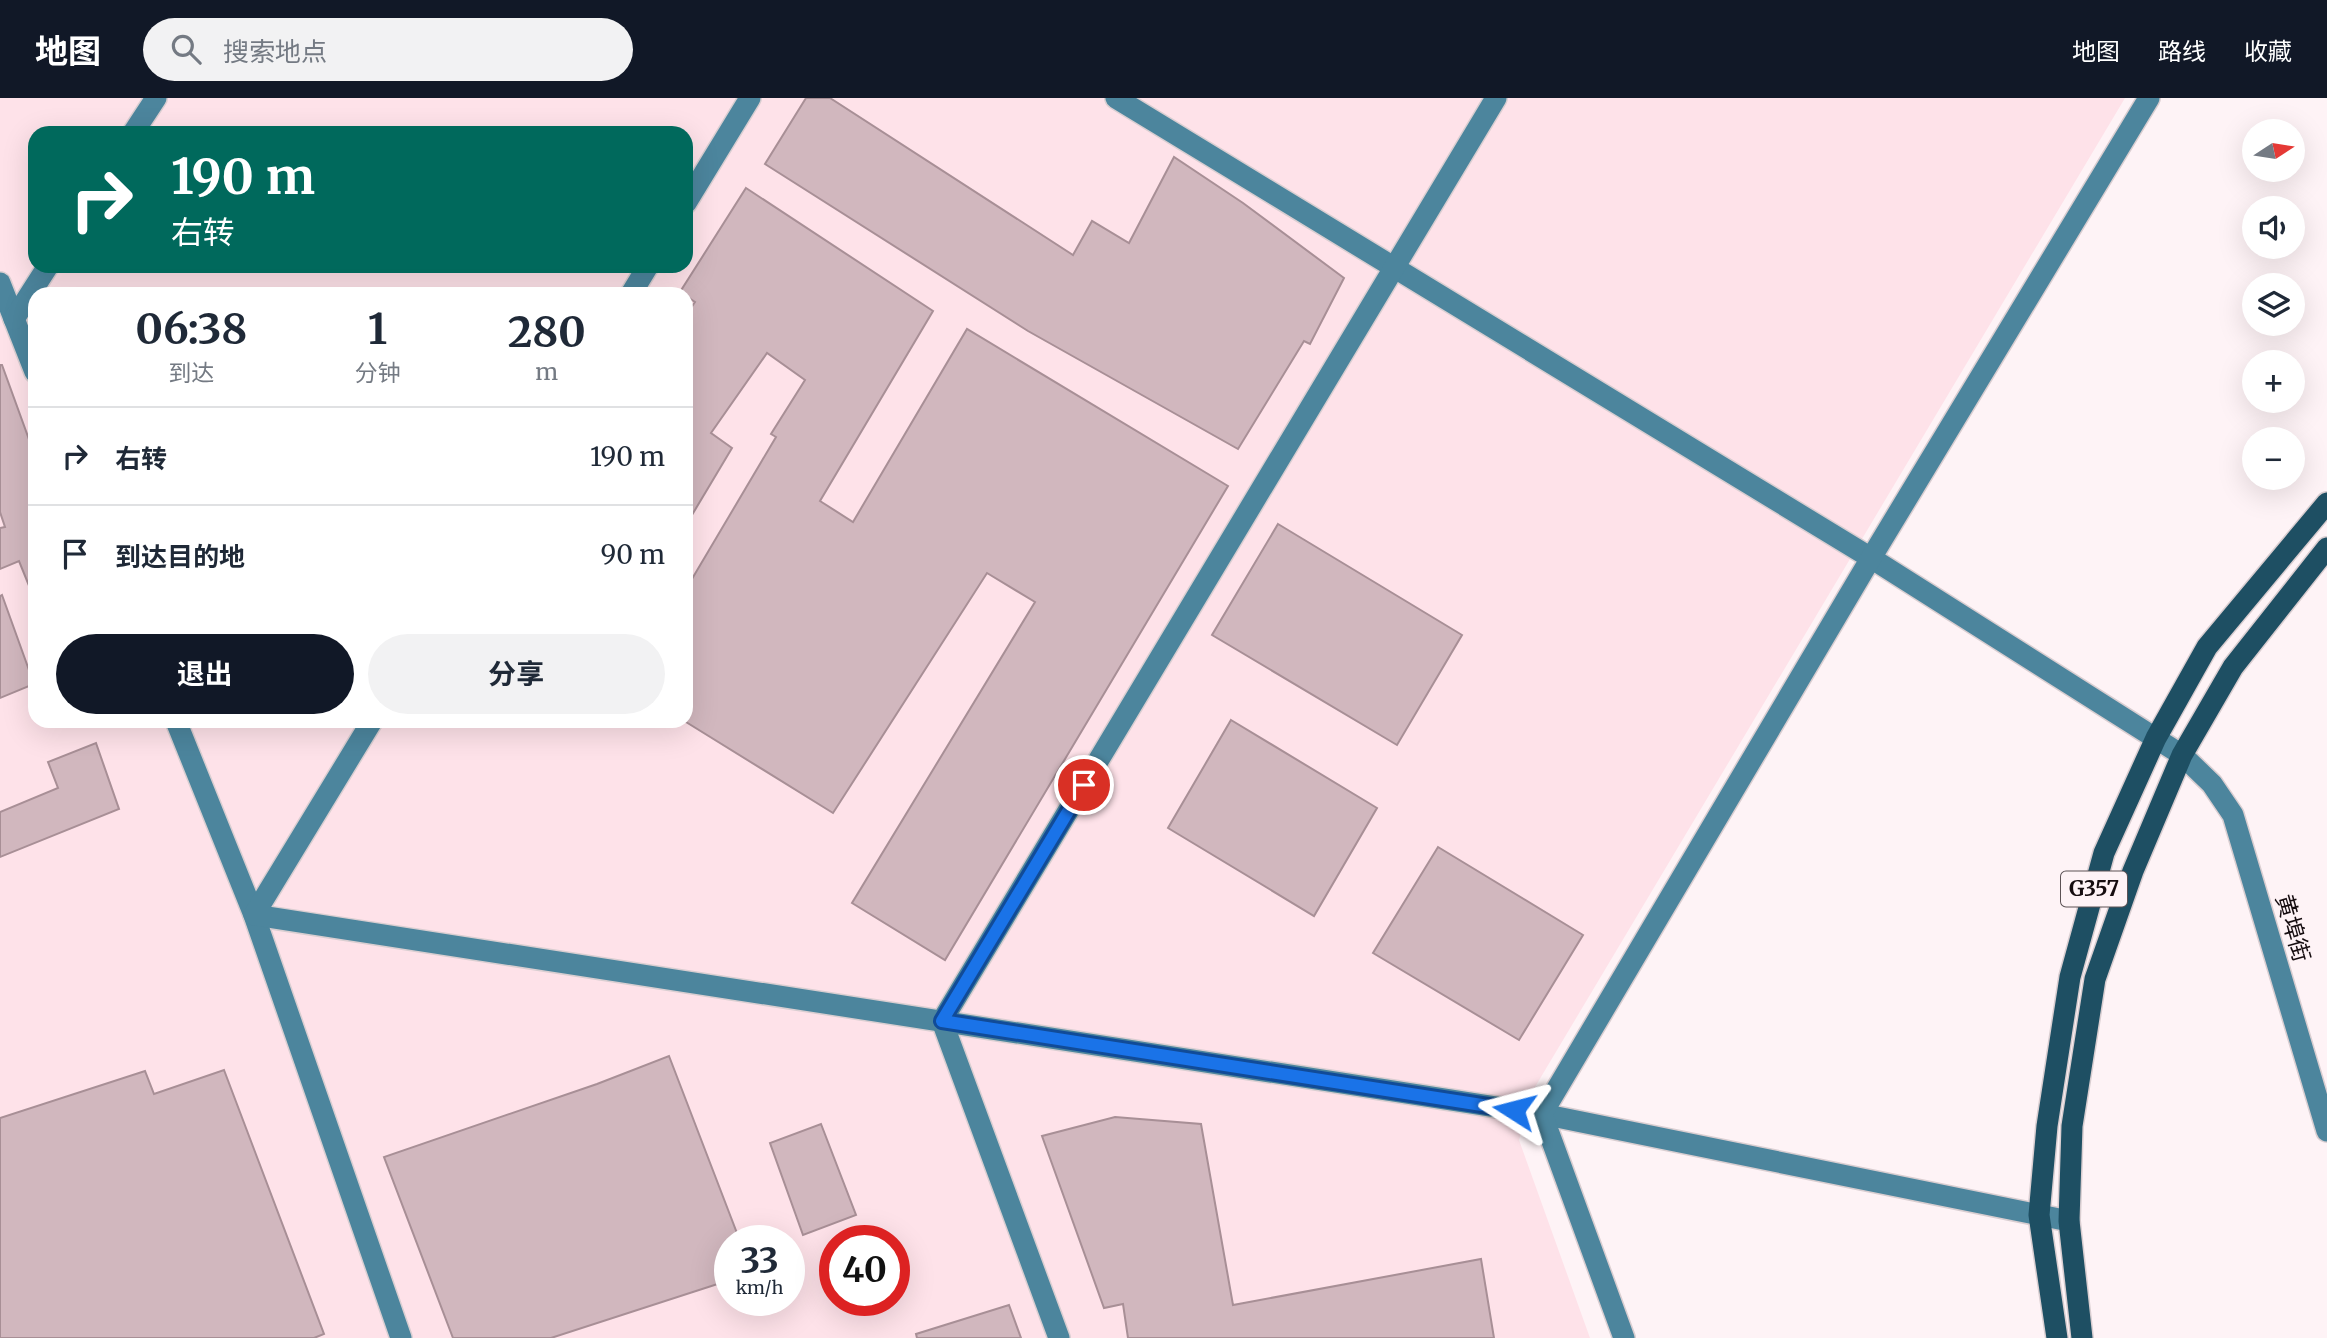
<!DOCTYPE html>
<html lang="zh">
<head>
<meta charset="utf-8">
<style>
	:root { --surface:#fff; --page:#f2f2f3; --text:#1f2937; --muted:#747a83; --line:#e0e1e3; --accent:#111827 }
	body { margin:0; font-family:Merriweather,"Noto Sans SC",serif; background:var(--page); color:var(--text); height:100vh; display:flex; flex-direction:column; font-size:26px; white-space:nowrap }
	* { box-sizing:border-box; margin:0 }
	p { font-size:23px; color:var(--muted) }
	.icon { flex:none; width:38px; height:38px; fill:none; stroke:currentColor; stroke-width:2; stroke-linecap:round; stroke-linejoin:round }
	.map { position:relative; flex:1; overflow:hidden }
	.panel { position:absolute; left:28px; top:189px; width:665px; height:441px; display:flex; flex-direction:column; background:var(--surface); border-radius:21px; box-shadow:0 7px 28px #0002 }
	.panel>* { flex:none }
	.hud { position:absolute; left:28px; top:28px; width:665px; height:147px; border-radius:21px; box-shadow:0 7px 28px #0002; background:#00695c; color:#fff; overflow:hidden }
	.needle { width:46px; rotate:78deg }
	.fabs { position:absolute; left:2242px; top:21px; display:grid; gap:14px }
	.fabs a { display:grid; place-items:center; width:63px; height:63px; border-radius:50%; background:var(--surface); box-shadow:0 7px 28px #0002; font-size:35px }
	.speed { position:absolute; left:714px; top:1127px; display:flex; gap:14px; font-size:35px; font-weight:700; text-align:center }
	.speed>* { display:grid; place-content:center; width:91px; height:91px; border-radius:50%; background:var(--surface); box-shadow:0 7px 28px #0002; line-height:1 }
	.speed small { font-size:18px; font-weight:400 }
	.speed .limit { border:10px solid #d22; background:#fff; color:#111 }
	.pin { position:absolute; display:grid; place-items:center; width:60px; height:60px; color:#fff; margin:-30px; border:4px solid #fff; border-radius:50%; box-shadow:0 2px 7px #0007 }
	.me { position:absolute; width:77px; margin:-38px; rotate:279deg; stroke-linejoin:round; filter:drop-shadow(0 0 5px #0008) }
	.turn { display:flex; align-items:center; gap:24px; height:147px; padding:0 28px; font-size:32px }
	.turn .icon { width:91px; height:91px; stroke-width:2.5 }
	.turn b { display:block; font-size:49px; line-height:60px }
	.eta { display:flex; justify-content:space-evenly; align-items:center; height:119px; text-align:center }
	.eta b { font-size:42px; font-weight:700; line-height:49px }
	.primary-button { display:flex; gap:14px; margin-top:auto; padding:14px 28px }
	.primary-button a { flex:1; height:80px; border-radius:42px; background:var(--accent); color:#fff; font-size:28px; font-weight:700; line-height:80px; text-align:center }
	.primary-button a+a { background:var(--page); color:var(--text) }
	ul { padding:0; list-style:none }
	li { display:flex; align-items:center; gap:21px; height:98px; padding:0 28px; border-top:2px solid var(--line) }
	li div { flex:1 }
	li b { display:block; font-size:26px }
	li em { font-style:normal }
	header { display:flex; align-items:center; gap:42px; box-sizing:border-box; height:98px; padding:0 35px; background:var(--accent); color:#fff }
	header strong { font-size:33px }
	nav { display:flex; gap:38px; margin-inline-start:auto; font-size:24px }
	.search { width:490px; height:63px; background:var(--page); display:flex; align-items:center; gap:18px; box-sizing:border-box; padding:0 24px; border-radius:38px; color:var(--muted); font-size:26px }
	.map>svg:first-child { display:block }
	.built { fill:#fee2e9; fill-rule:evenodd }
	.building { fill:#d1b7be; stroke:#a88f96; stroke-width:2 }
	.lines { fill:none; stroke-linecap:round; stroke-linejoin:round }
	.secondary-casing { stroke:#d9ced1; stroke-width:24 }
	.highway-casing { stroke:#d9ced1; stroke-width:24 }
	.secondary { stroke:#4c859d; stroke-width:21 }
	.highway { stroke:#1e4f63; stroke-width:21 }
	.route-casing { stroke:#114b97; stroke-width:18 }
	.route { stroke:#1a73e8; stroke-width:12 }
	.labels { text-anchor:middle; stroke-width:6; stroke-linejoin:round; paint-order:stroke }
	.shield { fill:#fef3f6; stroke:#5c5255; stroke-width:2 }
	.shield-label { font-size:21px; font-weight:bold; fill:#160d10 }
	.street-label { font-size:23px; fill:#160d10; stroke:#fef3f6 }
</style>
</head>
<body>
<header>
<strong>地图</strong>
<div class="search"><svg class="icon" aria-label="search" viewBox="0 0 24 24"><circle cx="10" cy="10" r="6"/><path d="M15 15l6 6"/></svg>搜索地点</div>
<nav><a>地图</a><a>路线</a><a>收藏</a></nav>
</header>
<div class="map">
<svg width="2327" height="1240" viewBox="0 0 2327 1240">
	<rect width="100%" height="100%" fill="#fef3f6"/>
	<path class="built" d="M 0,0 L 2125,0 L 1535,989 L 1519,1042 L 1590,1240 L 0,1240 ZM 35,35 L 686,35 L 686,168 L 35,168 ZM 35,196 L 686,196 L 686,623 L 35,623 ZM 730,1143 L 789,1143 L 789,1202 L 730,1202 ZM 835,1143 L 894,1143 L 894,1202 L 835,1202 Z"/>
	<g class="building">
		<polygon points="806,0 830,0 1073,157 1092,123 1129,145 1174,59 1243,105 1344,180 1310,246 1304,243 1238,351 1028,233 765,66"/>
		<polygon points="746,90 933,213 820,403 853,424 967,231 1228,388 945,862 852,805 1035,504 987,475 833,715 686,624 686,491 776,339 771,336 805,282 767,255 711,335 732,350 686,427 686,217 695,204 680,194"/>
		<polygon points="0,267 2,267 35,358 34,500 19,463 0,471 0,430 5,429 0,414"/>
		<polygon points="1278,426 1462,537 1397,647 1212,537"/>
		<polygon points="2,497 34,586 0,600 0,498"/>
		<polygon points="1231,622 1377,710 1314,818 1168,730"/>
		<polygon points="96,645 119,711 0,759 0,714 58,690 48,664"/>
		<polygon points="1438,749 1583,837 1519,942 1373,855"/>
		<polygon points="669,958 740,1143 730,1143 730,1182 551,1240 453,1240 384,1059 597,986"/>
		<polygon points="224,972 324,1236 314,1240 0,1240 0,1020 145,973 154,996"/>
		<polygon points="1115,1019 1201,1026 1233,1207 1481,1161 1494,1240 1128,1240 1123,1206 1104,1210 1042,1038"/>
		<polygon points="821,1026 856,1117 803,1137 770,1045"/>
		<polygon points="1009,1207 1021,1240 917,1240 916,1236"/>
	</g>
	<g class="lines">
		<defs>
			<g id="secondary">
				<polyline points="1116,0 1871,460 2182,657 2212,686 2233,717 2327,1033"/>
				<polyline points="133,35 156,0"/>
				<polyline points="686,105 750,0"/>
				<polyline points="0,185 35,274"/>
				<polyline points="631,196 648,168"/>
				<polyline points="14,221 48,168"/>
				<polyline points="176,623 254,817 401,1240"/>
				<polyline points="372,623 254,817 1542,1016 2069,1123"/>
				<polyline points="1059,1240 942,923 1496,0"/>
				<polyline points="1624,1240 1542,1016 1871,460 2149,0"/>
			</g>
			<g id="highway">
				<polyline points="2057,1240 2039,1117 2047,1028 2070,879 2104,755 2156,640 2207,549 2327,405"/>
				<polyline points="2082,1240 2069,1123 2072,1028 2095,881 2133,773 2182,657 2233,569 2327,450"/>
			</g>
		</defs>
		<use href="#secondary" class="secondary-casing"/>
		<use href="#highway" class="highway-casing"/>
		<use href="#secondary" class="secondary"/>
		<use href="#highway" class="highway"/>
	</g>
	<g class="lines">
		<defs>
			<polyline id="route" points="1084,687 942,923 1514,1012"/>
		</defs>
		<use href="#route" class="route-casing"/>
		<use href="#route" class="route"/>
	</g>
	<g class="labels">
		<rect class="shield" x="2061" y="773.5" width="66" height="35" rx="5"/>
		<g class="shield-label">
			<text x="2094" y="798">G357</text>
		</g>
		<g class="street-label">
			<text transform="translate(2293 830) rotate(74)" y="8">黄埠街</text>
		</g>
	</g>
</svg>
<div class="fabs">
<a><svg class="needle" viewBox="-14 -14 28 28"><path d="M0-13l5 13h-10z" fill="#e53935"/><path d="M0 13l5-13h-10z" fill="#747a83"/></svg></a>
<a><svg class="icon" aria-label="sound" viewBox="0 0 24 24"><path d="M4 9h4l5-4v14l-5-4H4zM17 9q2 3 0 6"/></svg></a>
<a><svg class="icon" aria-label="layers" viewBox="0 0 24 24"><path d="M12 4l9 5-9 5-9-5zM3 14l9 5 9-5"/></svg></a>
<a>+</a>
<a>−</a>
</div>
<div class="speed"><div>33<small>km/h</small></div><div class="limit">40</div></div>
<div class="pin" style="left:1084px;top:687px;background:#d93025"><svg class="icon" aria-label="arrive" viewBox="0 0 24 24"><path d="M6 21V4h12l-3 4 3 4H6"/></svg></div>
<svg class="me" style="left:1514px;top:1012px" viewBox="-20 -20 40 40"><path d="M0-17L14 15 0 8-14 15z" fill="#1a73e8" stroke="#fff" stroke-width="4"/></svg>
<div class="hud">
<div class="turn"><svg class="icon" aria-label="right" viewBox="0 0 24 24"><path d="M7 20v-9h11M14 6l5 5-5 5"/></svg><div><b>190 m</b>右转</div></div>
</div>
<section class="panel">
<div class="eta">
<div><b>06:38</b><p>到达</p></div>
<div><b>1</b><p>分钟</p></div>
<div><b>280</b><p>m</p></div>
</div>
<ul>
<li><svg class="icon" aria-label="right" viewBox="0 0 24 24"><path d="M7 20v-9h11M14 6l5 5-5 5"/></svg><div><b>右转</b></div><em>190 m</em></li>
<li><svg class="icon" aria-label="arrive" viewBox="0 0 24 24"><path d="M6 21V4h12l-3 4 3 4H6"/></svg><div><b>到达目的地</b></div><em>90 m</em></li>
</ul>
<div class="primary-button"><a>退出</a><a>分享</a></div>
</section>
</div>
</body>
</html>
